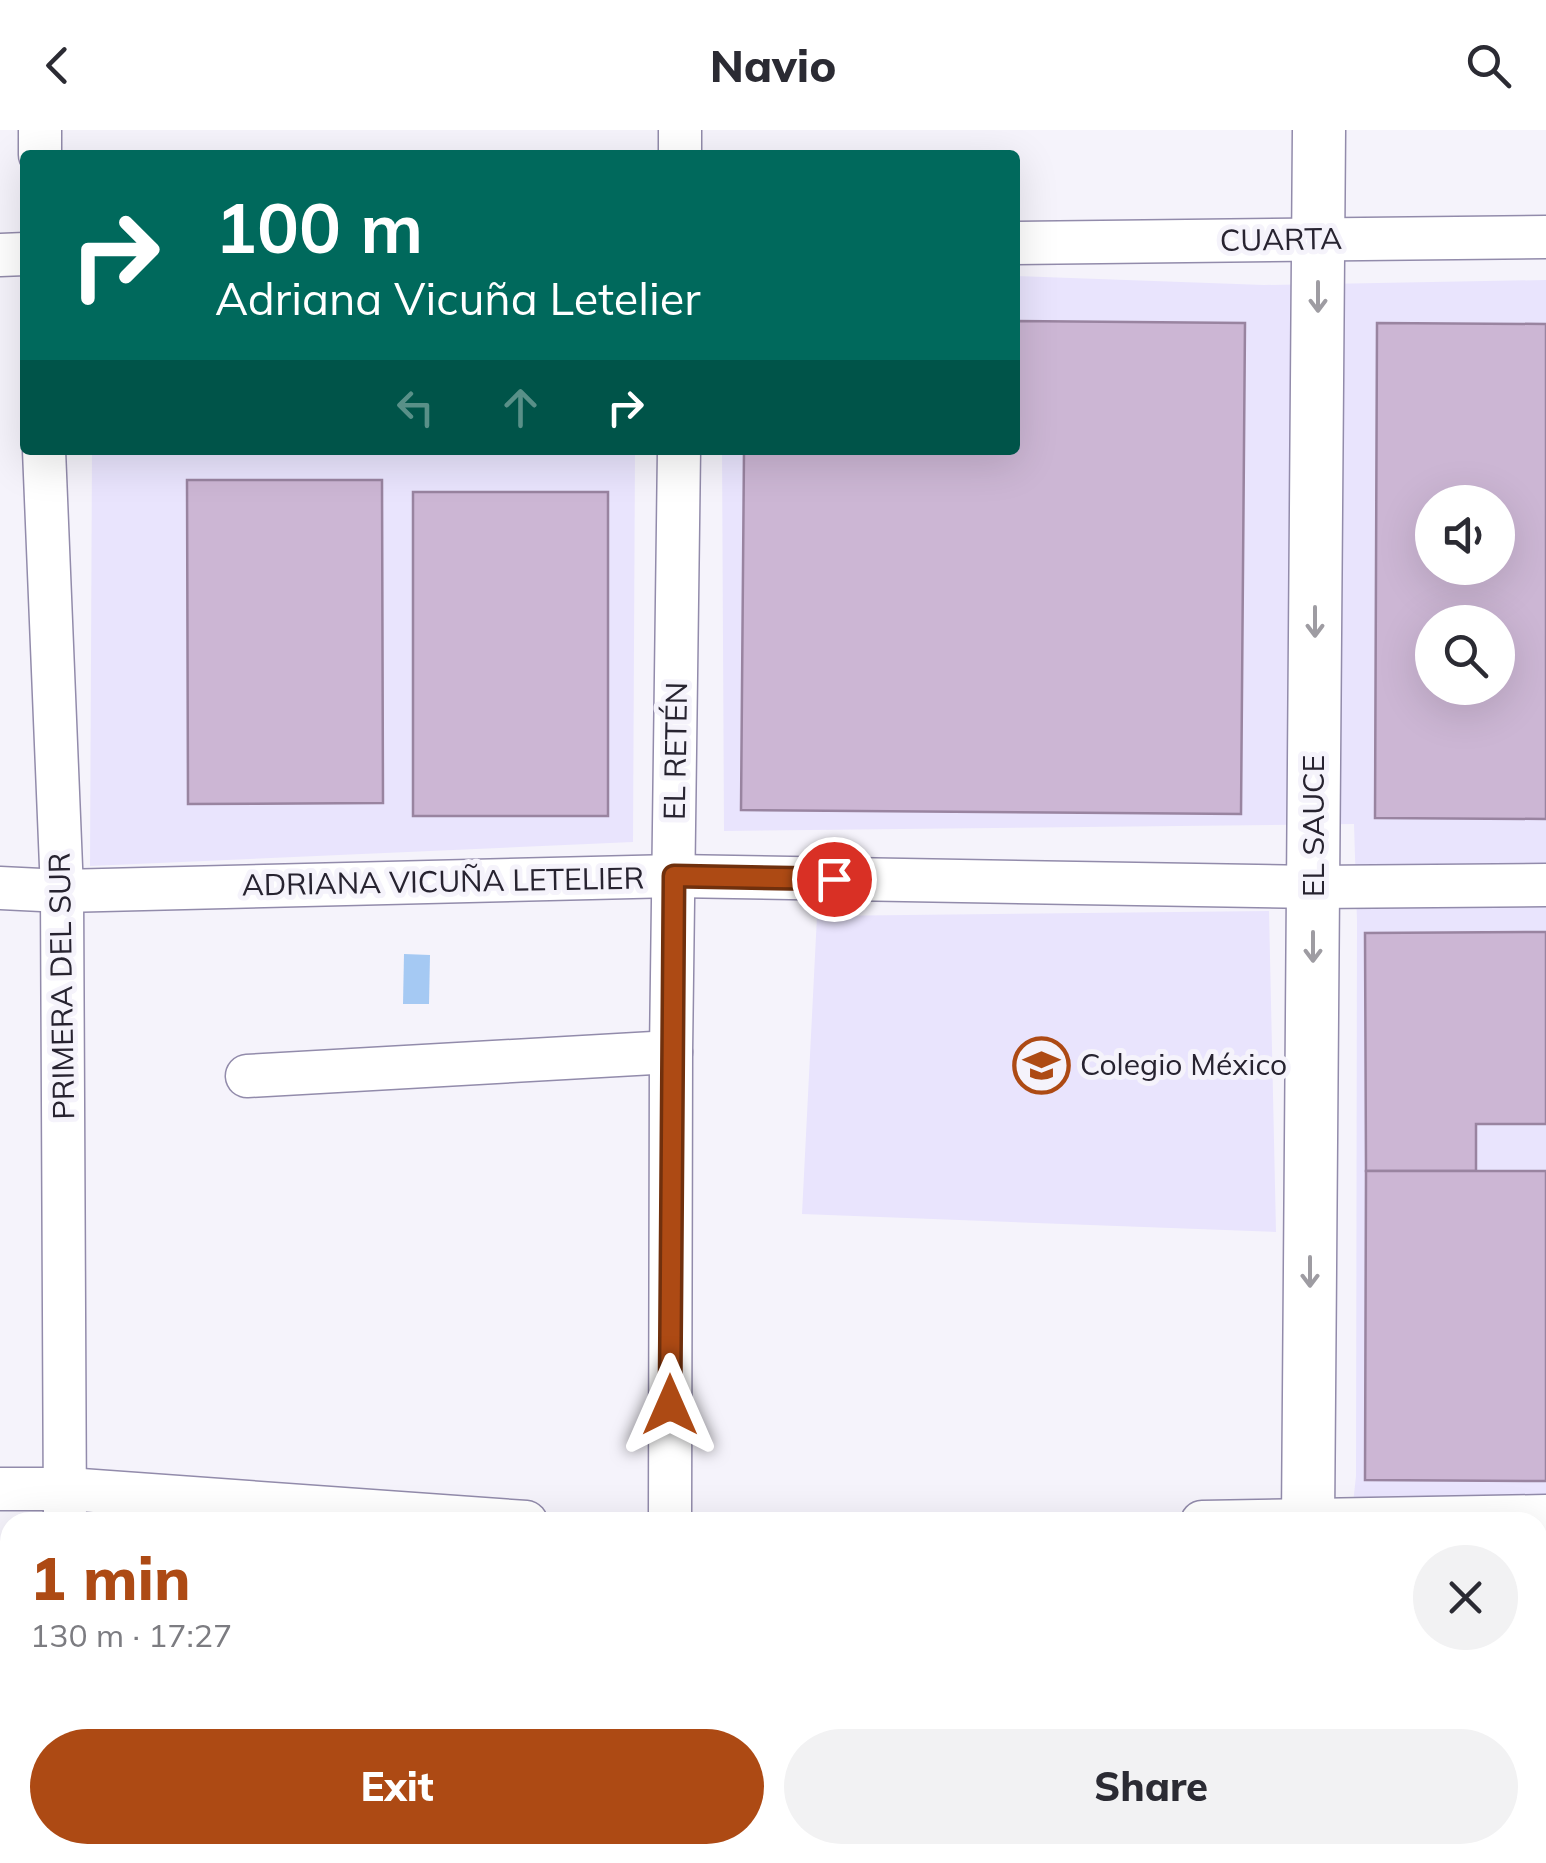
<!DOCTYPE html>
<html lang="en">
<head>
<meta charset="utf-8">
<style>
	:root { --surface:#fff; --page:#f2f2f3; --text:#2b2b33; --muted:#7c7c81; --accent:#ad4a14 }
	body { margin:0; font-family:Mulish,sans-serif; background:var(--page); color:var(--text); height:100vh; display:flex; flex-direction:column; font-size:38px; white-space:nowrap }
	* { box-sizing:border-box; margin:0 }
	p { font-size:32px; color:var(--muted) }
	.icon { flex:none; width:55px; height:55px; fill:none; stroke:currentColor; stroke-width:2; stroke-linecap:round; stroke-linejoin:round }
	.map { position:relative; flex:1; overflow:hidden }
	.side { position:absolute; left:0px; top:1382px; width:1548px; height:352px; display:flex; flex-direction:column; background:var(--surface); border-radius:30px 30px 0 0; box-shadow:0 10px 40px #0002 }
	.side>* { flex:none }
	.banner { position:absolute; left:20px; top:20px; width:1000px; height:305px; border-radius:10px; box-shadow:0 10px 40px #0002; background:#00695c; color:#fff; overflow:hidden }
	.fabs { position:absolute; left:1415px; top:355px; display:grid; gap:20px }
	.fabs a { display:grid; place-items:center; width:100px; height:100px; border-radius:50%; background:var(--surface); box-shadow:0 10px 40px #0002; font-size:50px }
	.pin { position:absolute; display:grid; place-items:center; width:85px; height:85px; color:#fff; margin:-42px; border:5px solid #fff; border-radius:50%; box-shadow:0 2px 10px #0007 }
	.me { position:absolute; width:110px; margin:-55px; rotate:0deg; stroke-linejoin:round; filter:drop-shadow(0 0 8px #0008) }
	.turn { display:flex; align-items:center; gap:35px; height:210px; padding:0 30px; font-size:45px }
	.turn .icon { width:130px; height:130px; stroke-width:2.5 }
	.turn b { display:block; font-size:70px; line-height:85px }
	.lanes { display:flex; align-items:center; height:95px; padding:0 30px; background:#0003; justify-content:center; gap:50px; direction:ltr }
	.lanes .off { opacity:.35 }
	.round { display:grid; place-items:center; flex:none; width:105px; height:105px; border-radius:52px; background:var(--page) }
	.summary { display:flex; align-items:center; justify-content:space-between; height:170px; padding:0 30px }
	h1 { font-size:60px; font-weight:800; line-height:75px; color:var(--accent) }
	.cta { display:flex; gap:20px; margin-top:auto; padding:20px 30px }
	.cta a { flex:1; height:115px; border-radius:60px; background:var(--accent); color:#fff; font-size:40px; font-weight:800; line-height:115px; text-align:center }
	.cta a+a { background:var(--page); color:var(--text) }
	header { display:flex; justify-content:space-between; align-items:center; height:130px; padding:0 30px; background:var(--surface); font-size:45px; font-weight:800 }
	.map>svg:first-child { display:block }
	.built { fill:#e9e4fd; fill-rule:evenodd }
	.water { fill:#a5c9f3 }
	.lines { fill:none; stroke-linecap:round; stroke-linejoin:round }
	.stream { stroke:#a5c9f3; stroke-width:11 }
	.building { fill:#ccb6d4; stroke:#9984a0; stroke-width:2.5; fill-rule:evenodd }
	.minor-casing { stroke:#928bab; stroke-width:45 }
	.tertiary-casing { stroke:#928bab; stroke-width:55 }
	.minor { stroke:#fff; stroke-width:42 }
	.tertiary { stroke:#fff; stroke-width:52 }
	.oneway { stroke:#9e9ca2 }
	.route-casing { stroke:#70300d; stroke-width:25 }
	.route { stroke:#ad4a14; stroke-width:18 }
	.labels { text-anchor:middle; stroke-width:10; stroke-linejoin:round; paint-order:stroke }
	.street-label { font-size:30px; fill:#272330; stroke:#f5f3fb }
	.poi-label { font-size:30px; fill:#272330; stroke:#f5f3fb; text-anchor:start }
</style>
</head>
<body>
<header><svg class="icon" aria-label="back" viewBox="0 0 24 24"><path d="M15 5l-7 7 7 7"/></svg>Navio<svg class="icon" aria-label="search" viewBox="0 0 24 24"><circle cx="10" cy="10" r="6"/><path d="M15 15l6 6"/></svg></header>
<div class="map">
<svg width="1546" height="1733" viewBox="0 0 1546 1733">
	<rect width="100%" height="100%" fill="#f5f3fb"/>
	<g class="built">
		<path d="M 1015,146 L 1264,155 L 1546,150 L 1546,1733 L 1345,1733 L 1345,1725 L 1538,1725 L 1538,1392 L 1351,1392 L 1356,1346 L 1357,791 L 1354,694 L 724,701 L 722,320 L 1015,320 ZM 1432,372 L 1498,372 L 1498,438 L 1432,438 ZM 1432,492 L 1498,492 L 1498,558 L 1432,558 Z"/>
		<polygon points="92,320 635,320 633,712 90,736"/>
		<polygon points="1269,781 1276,1102 802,1084 817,786"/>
	</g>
	<polygon class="water" points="404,824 430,825 429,874 403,874"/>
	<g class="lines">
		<g class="stream">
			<polyline points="0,1641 10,1646"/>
			<polyline points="146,1725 157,1733"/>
		</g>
	</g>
	<g class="building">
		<polygon points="1015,191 1245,193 1241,684 741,680 744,320 1015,320"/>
		<path d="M 1377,193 L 1546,194 L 1546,689 L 1375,688 ZM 1432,372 L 1498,372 L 1498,438 L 1432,438 ZM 1432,492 L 1498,492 L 1498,558 L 1432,558 Z"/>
		<polygon points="187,350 382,350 383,673 188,674"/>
		<rect x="413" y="362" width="195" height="324"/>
		<polygon points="1546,802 1546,994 1476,994 1476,1041 1366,1041 1365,803"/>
		<polygon points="1366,1041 1546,1041 1546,1351 1365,1350"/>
		<rect x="1538" y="1460" width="8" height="201"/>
		<polygon points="1538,1702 1546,1702 1546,1733 1410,1733 1410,1725 1538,1725"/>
	</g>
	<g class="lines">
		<defs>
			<g id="minor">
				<polyline points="680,0 680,25"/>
				<polyline points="40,25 40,0"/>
				<polyline points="1015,113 1546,107"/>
				<polyline points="0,125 25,124"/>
				<polyline points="44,320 62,761 65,1392"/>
				<polyline points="0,758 62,761 674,746 1313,757 1546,755"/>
				<polyline points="247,946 671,922"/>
				<polyline points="0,1359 67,1359 526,1392"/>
				<polyline points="670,1392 671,922 679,320"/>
				<polyline points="1202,1392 1546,1386"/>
				<polyline points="674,1725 675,1733"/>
				<polyline points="50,1733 50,1725"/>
			</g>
			<g id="tertiary">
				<polyline points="1308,1392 1319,0"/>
				<polyline points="1316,1725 1316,1733"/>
			</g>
		</defs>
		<use href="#minor" class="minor-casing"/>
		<use href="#tertiary" class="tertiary-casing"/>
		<use href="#minor" class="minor"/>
		<use href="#tertiary" class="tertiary"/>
	</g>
	<defs><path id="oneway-shaft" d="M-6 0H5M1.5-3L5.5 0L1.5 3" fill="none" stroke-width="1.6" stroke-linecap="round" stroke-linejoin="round" transform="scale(2.5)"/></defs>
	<g class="oneway">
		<use href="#oneway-shaft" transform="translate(1318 167) rotate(90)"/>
		<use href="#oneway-shaft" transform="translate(1315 492) rotate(90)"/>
		<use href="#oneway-shaft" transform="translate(1313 817) rotate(90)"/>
		<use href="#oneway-shaft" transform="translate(1310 1142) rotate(90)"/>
	</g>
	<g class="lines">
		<defs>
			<polyline id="route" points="670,1275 674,746 834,749"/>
		</defs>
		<use href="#route" class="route-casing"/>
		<use href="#route" class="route"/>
	</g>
	<defs>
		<symbol id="school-ring" viewBox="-11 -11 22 22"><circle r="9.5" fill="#f5f3fb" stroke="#ad4a14" stroke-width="1.5"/><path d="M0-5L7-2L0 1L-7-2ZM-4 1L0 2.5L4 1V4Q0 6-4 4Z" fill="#ad4a14"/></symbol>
	</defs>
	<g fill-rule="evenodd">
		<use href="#school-ring" x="1010" y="904" width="63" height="63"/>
	</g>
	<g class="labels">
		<g class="street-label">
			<text transform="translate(1281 110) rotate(-1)" y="10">CUARTA</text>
			<text transform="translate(676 621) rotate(-89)" y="10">EL RETÉN</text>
			<text transform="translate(1314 696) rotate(-90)" y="10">EL SAUCE</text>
			<text transform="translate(443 752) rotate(-1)" y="10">ADRIANA VICUÑA LETELIER</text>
			<text transform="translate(62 856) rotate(-91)" y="10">PRIMERA DEL SUR</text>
		</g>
		<g class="poi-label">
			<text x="1080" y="945">Colegio México</text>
		</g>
	</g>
</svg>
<div class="fabs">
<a><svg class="icon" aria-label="sound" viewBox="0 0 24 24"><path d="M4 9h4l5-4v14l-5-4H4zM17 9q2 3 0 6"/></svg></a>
<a><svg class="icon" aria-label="search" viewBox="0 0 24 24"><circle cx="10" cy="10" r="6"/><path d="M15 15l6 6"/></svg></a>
</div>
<div class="pin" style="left:834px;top:749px;background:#d93025"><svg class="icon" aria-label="arrive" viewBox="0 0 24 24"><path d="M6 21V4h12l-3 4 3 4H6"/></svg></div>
<svg class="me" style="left:670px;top:1275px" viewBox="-20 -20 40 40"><path d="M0-17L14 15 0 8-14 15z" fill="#ad4a14" stroke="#fff" stroke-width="4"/></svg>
<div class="banner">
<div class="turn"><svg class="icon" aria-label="right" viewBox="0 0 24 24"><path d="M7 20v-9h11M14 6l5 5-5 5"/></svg><div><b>100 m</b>Adriana Vicuña Letelier</div></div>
<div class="lanes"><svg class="icon off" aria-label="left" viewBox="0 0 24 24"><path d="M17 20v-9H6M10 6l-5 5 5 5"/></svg><svg class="icon off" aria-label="ahead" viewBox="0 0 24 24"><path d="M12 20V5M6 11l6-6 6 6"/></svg><svg class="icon" aria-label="right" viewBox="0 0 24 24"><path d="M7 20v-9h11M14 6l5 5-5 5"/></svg></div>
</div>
<section class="side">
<div class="summary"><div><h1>1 min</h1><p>130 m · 17:27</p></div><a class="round"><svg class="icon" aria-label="close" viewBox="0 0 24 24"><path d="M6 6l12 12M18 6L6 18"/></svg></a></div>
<div class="cta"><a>Exit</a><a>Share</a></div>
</section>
</div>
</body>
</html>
